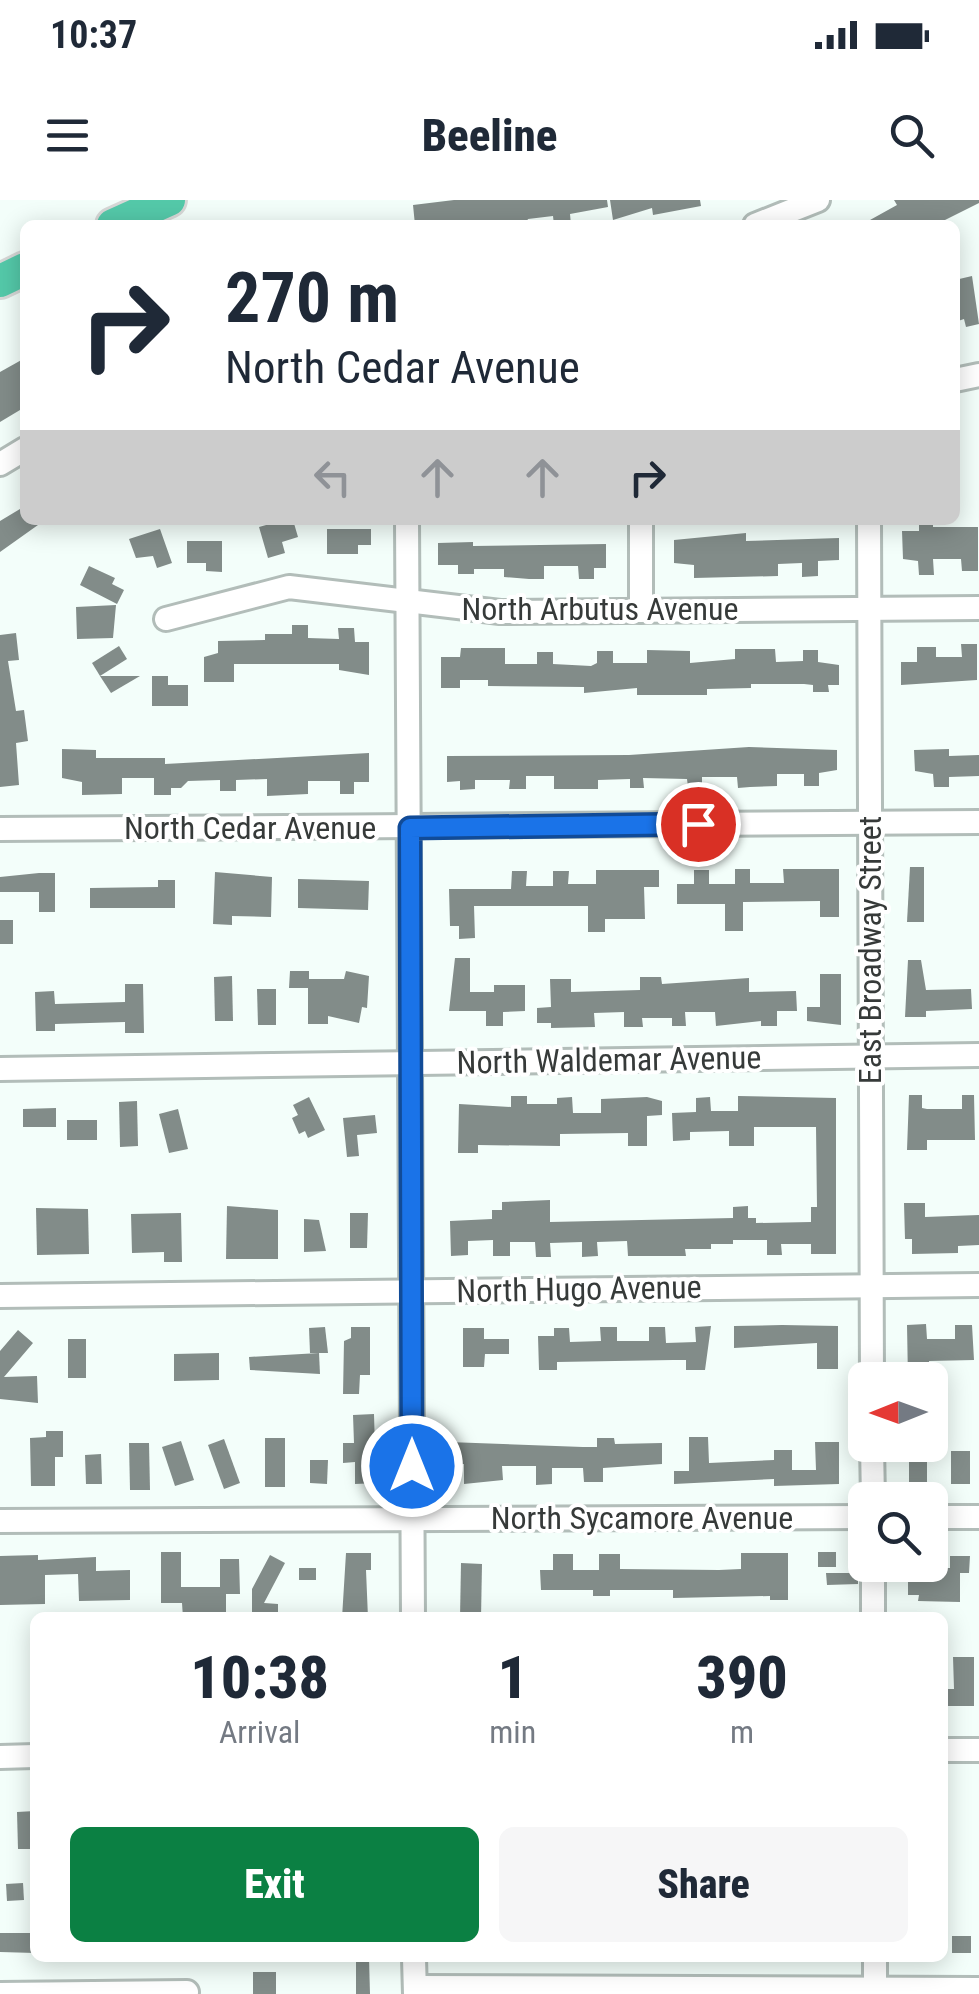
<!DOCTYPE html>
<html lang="en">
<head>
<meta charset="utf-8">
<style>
	:root { --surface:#fff; --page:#f6f6f7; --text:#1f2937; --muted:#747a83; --accent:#0b8043 }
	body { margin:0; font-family:"Roboto Condensed",sans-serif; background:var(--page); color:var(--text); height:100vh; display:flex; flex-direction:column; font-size:38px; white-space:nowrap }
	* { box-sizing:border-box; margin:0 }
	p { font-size:32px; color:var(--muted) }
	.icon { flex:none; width:55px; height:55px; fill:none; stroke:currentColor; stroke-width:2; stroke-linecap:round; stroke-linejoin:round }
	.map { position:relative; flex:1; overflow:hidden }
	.sheet { position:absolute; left:30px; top:1412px; width:918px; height:350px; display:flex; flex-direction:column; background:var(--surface); border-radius:15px; box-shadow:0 5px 25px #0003 }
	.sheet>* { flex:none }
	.top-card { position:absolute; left:20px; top:20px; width:940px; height:305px; border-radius:15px; box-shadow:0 5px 25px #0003; background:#fff; color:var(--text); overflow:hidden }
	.needle { width:65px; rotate:269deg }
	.fabs { position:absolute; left:848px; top:1162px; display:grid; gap:20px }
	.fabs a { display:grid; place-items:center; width:100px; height:100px; border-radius:15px; background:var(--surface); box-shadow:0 5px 25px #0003; font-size:50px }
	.pin { position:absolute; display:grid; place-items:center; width:85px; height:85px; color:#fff; margin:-42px; border:5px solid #fff; border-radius:50%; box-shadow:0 2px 10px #0007 }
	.me { position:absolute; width:110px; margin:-55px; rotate:0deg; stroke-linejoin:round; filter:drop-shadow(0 0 8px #0008) }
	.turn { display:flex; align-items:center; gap:35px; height:210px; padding:0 40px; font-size:45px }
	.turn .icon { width:130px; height:130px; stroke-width:2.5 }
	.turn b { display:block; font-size:70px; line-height:85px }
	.lanes { display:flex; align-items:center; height:95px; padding:0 40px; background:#0003; justify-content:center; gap:50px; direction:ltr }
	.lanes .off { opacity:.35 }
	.eta { display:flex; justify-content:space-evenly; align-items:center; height:170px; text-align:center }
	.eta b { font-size:60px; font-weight:800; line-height:70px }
	.cta { display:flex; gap:20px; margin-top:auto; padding:20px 40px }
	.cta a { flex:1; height:115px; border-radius:15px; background:var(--accent); color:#fff; font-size:40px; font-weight:800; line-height:115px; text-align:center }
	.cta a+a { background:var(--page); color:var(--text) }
	.status { display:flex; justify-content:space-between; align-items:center; height:70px; padding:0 50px; background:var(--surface); direction:ltr }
	.status svg { height:28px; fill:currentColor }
	header { display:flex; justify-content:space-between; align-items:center; height:130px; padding:0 40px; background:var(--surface); font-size:45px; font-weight:800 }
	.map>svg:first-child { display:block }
	.building { fill:#828c89 }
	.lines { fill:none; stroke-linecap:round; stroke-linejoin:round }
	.minor-casing { stroke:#b2bdb9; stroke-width:28 }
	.highway-casing { stroke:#d7d8d7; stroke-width:38 }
	.minor { stroke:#fff; stroke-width:22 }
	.highway { stroke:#54c9a9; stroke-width:32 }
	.route-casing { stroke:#114b97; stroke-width:25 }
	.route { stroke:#1a73e8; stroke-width:18 }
	.labels { text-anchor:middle; stroke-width:8; stroke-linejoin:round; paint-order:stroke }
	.street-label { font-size:32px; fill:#363a39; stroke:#fff }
</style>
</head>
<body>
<div class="status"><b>10:37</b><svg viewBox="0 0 49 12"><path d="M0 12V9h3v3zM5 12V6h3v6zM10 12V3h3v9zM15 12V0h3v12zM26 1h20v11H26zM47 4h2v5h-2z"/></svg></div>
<header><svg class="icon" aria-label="menu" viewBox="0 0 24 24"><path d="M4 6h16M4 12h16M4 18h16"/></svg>Beeline<svg class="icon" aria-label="search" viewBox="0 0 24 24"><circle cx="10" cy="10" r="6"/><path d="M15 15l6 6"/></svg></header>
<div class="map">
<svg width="979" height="1794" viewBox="0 0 979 1794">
	<rect width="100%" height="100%" fill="#f3fefa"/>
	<g class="building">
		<polygon points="454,0 607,0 608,7 570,14 571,25 554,25 553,16 528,19 525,25 415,25 413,5"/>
		<polygon points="610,0 700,0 701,6 653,15 652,8 613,20"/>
		<polygon points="894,0 979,0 979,3 935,25 861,25 897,5"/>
		<polygon points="972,76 979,124 966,127 964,119 955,122 955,80"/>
		<polygon points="25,158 25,207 0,222 0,172"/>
		<polygon points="25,306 25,320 45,320 0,352 0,321"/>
		<polygon points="284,320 293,320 298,337 282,342 285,353 268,358 259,327"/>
		<polygon points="919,320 933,320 933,327 978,327 978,371 962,371 961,359 933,359 934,375 919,375 918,361 903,359 902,331 919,331"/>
		<polygon points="160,329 172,363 157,368 153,356 136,358 129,339"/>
		<polygon points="327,329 371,329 371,345 358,345 358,354 327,354"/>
		<polygon points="746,333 746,341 839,338 839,360 818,361 818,376 802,377 802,363 778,364 778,376 694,378 694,365 674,363 674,340"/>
		<polygon points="187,341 222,341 222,372 206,371 206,363 187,363"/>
		<polygon points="473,342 473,346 606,344 606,368 594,368 594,379 579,379 578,366 544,366 544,379 529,379 504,377 504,369 474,369 474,374 458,374 458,365 438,365 438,343"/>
		<polygon points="89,366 115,378 112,384 124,390 117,404 80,385"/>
		<polygon points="116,405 113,438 77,439 76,407"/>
		<polygon points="292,425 308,425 308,438 339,439 338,428 354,428 355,442 369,442 369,475 339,470 339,464 234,464 234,482 204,482 204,457 218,453 218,441 265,440 265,434 292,434"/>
		<polygon points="16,433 19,460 8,461 16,511 24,510 28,541 16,543 19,585 0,587 0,435"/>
		<polygon points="961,444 977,444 977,480 901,485 901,462 917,462 917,447 936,447 936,457 962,457"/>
		<polygon points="119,446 127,459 100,476 92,463"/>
		<polygon points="461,448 505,448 505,464 537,464 537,452 553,452 553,464 591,466 597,463 597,451 613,451 613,463 647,463 647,450 690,451 690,463 735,459 735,449 775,449 776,462 803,461 803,450 818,450 818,462 839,465 839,485 828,485 829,492 813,492 813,485 804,484 751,484 751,488 707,489 707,495 637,495 637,488 584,493 584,487 488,486 488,480 460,480 460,488 441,488 441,457 460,457"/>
		<polygon points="100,476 140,476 111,493"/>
		<polygon points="152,476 168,476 168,485 188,485 188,506 152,506"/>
		<polygon points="749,547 837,550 837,570 819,573 819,586 804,586 804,574 777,574 777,586 750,587 738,588 737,577 702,577 702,587 688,587 687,579 643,578 644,588 630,588 630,579 598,580 598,589 554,589 554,576 526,576 526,589 509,589 510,580 475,580 475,589 460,590 460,581 447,582 447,556 629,555"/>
		<polygon points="62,549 96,550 96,558 165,558 165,564 369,553 369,582 354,582 354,594 340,594 340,581 308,581 308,594 267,596 267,579 236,580 236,591 220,591 220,580 188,581 181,588 171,588 171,595 154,595 154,578 122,578 122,594 82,595 82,582 62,578"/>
		<polygon points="949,549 949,556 979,555 979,576 949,577 949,587 934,587 933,574 915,571 914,550"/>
		<polygon points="910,667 924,667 924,722 907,722"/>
		<polygon points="735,669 750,669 750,683 784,683 783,669 839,669 839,717 820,717 820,701 743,702 743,731 725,731 725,704 677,704 677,684 694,684 694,670 709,670 709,684 735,684"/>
		<polygon points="596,670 659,670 659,687 644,687 645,719 605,719 605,732 588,732 588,706 474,706 475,738 459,739 459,726 450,726 449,689 511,689 512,671 527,671 526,686 553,686 553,671 569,671 568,684 596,684"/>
		<polygon points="215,672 272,677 271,717 232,716 232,725 213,724"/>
		<polygon points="39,673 55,673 55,712 39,712 39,692 0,692 0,677"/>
		<polygon points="298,679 369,681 368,710 298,708"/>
		<polygon points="158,680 175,680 175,708 90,708 90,688 158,687"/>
		<rect x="0" y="720" width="13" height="24"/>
		<polygon points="455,758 470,758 470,792 494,792 494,785 525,785 525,811 503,812 503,826 486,826 486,811 449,811"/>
		<polygon points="908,760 921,760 926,790 971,789 972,809 926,811 926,817 905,817"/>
		<polygon points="290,771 309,771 309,779 344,779 346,771 369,776 367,808 362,807 359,823 328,816 328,824 308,824 308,788 289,788"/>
		<polygon points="820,774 841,774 841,825 807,821 807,807 820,807"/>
		<polygon points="232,776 233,821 215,821 214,777"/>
		<polygon points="640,777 661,777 662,784 749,778 749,792 796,791 797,811 777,811 777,826 761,826 761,821 716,826 715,812 685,812 686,826 672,826 672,818 642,818 643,827 624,827 624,812 594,813 595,827 551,828 551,823 537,823 537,808 551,807 550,779 571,779 571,792 640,790"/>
		<polygon points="125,784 143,784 144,833 125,833 125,822 55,824 55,831 36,831 35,792 54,791 55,804 125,802"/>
		<polygon points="257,789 276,789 276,825 258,825"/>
		<polygon points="909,895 922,895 922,908 927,909 962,909 962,895 974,895 975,940 927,940 927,950 907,950"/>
		<polygon points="511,896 527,896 527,904 557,904 557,898 572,897 573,913 601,913 601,899 647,897 662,901 662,915 647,916 647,946 628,946 628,933 560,934 560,946 478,945 478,953 458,953 459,904 511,907"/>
		<polygon points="738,896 836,898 836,1054 811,1054 811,1044 781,1044 782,1055 767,1055 767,1040 733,1040 733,1044 711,1044 711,1049 685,1049 686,1056 628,1056 627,1041 597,1042 598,1056 582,1057 582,1042 550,1043 551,1057 536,1057 535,1042 510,1042 510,1056 493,1056 493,1040 468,1041 468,1055 451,1056 450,1021 492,1019 492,1010 502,1010 502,1002 550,1000 550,1022 733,1018 733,1007 748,1006 748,1018 756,1018 756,1023 811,1022 811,1007 817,1007 816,927 754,927 754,946 729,946 729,931 690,932 690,940 673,941 672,913 696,912 696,898 710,897 711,911 738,911"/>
		<polygon points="309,897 325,930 308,938 305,931 299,934 292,918 298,915 293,905"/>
		<polygon points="137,901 138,946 120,947 119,902"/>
		<polygon points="56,908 56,927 23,927 23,909"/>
		<polygon points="178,909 188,949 169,953 159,914"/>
		<polygon points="375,915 377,933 357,935 359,956 347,957 343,918"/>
		<rect x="67" y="920" width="30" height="20"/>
		<polygon points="904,1003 925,1003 925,1017 979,1015 979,1045 958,1046 958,1053 912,1054 912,1039 905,1039"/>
		<polygon points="227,1006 278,1010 278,1059 226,1059"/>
		<polygon points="36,1008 88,1009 89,1054 37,1055"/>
		<polygon points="181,1013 182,1062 164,1062 164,1052 132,1053 131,1014"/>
		<polygon points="350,1013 368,1013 367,1048 350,1048"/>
		<polygon points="304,1019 319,1020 326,1051 304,1052"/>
		<polygon points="926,1124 927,1139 955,1139 955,1125 972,1125 974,1160 929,1161 930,1180 908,1180 907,1125"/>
		<polygon points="782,1125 838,1126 838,1169 817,1169 817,1143 734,1148 734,1126"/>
		<polygon points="711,1126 705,1170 686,1170 686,1160 673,1160 557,1162 557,1170 539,1170 538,1136 554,1136 554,1128 569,1128 570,1142 601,1141 600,1127 617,1127 617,1141 649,1141 649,1127 665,1127 666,1143 696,1142 695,1127"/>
		<polygon points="325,1127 328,1153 310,1153 309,1128"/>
		<polygon points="351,1127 370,1127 370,1175 360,1175 359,1194 343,1194 344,1141 351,1138"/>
		<polygon points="463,1128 484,1128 484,1139 509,1139 509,1154 485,1154 484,1167 463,1167"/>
		<polygon points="18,1130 33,1143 4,1177 37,1176 38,1203 0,1199 0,1151"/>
		<rect x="68" y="1139" width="18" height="39"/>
		<polygon points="219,1153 219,1180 174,1181 174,1154"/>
		<polygon points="319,1153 320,1174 250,1170 249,1157"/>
		<polygon points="374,1214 376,1283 355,1284 355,1262 343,1263 343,1243 354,1243 353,1215"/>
		<polygon points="46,1231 63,1231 63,1257 55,1257 55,1286 31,1286 30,1238 46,1237"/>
		<polygon points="689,1237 708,1237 709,1263 774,1260 774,1250 792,1250 792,1270 816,1270 815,1242 839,1242 839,1284 774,1286 774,1279 674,1284 674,1271 689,1271"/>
		<rect x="265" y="1238" width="20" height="49"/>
		<polygon points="597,1238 614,1238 615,1244 662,1243 662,1264 603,1268 603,1282 584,1282 583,1268 552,1268 552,1284 536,1285 536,1266 502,1266 503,1280 464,1284 464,1264 448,1264 448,1242 583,1247 597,1247"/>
		<polygon points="224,1239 240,1283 224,1289 208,1245"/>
		<polygon points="181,1241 194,1280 175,1286 162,1247"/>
		<polygon points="129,1243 149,1243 150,1290 130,1290"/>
		<rect x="909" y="1249" width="18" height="37"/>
		<rect x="951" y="1251" width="19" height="33"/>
		<polygon points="101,1254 102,1284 86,1284 85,1255"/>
		<polygon points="310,1260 328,1260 327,1284 310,1283"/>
		<polygon points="161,1352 181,1352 181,1387 220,1387 220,1359 239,1359 240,1394 226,1394 226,1418 183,1418 182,1403 161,1403"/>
		<rect x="818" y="1352" width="18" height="15"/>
		<polygon points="346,1353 371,1353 371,1370 366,1370 368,1418 342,1418"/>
		<polygon points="741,1353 788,1353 788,1400 770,1400 770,1396 673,1398 673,1390 610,1390 610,1396 593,1396 593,1390 541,1390 540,1370 553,1370 553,1354 573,1354 573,1370 599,1370 599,1354 620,1354 620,1369 719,1370 741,1369"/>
		<polygon points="38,1355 38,1360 96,1357 96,1371 130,1370 130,1400 79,1401 78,1374 45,1375 45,1404 0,1405 0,1356"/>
		<polygon points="270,1355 285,1363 264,1403 278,1404 278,1418 252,1418 252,1389"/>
		<polygon points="950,1356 970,1356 969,1373 960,1373 960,1402 918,1401 919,1395 908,1395 908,1368 950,1368"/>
		<polygon points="461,1363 482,1364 481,1418 460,1418"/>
		<rect x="299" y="1368" width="17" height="12"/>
		<polygon points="826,1373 858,1373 858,1384 827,1385"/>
		<polygon points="953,1457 974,1457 974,1506 945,1506 945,1489 954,1489"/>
		<polygon points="35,1611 35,1649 18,1649 17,1612"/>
		<polygon points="23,1683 24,1700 7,1701 6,1684"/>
		<polygon points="0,1733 35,1733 35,1753 0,1752"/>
		<rect x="952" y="1736" width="19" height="17"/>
		<polygon points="356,1758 369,1758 370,1794 356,1794"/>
		<rect x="253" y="1772" width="23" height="22"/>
	</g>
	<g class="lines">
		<defs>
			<g id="minor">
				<polyline points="755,25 818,0"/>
				<polyline points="955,180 979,175"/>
				<polyline points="0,264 25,249"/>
				<polyline points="407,320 413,1418"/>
				<polyline points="641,320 641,411"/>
				<polyline points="869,320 872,1180"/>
				<polyline points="166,419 289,387 500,412 979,408"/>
				<polyline points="0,629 979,622"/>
				<polyline points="0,869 979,855"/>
				<polyline points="0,1096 979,1085"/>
				<polyline points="872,1245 873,1300"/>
				<polyline points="930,1317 979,1317"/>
				<polyline points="0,1321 865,1317"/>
				<polyline points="873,1365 873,1418"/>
				<polyline points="942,1550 979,1550"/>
				<polyline points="0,1557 35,1556"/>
				<polyline points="414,1758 415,1794"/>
				<polyline points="875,1758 875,1794"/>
				<polyline points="415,1787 979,1789"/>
				<polyline points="0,1794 187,1792"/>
			</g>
			<g id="highway">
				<polyline points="113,25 169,0"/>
				<polyline points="0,81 25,69"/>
			</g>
		</defs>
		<use href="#minor" class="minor-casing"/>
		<use href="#highway" class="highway-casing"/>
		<use href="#minor" class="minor"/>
		<use href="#highway" class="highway"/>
	</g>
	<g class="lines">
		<defs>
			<polyline id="route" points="412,1266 410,628 698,624"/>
		</defs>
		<use href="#route" class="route-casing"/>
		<use href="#route" class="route"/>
	</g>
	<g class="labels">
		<g class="street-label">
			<text x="600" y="420">North Arbutus Avenue</text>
			<text x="250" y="639">North Cedar Avenue</text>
			<text transform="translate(870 750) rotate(-90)" y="11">East Broadway Street</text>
			<text transform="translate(609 860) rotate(-1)" y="11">North Waldemar Avenue</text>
			<text transform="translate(579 1089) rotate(-1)" y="11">North Hugo Avenue</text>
			<text x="642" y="1329">North Sycamore Avenue</text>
		</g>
	</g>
</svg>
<div class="fabs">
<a><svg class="needle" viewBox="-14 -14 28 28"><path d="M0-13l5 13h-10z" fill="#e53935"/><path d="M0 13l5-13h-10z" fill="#747a83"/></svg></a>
<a><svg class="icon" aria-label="search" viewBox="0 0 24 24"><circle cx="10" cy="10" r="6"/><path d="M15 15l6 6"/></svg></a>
</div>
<div class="pin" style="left:698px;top:624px;background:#d93025"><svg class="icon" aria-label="arrive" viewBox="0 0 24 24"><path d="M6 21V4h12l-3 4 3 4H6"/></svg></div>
<svg class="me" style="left:412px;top:1266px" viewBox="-20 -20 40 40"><circle r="17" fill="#1a73e8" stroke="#fff" stroke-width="3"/><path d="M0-11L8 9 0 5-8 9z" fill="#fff"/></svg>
<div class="top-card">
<div class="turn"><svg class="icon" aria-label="right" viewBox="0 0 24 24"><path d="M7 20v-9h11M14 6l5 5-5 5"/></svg><div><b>270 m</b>North Cedar Avenue</div></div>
<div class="lanes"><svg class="icon off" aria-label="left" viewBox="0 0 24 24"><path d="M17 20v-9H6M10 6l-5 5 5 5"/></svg><svg class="icon off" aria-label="ahead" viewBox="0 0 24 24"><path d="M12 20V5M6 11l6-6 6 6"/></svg><svg class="icon off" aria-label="ahead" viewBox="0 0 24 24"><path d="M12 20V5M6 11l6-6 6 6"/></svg><svg class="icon" aria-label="right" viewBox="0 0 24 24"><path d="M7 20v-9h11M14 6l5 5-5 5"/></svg></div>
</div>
<section class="sheet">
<div class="eta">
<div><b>10:38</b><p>Arrival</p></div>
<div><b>1</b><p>min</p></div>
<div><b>390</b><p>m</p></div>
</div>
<div class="cta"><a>Exit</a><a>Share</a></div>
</section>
</div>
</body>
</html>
